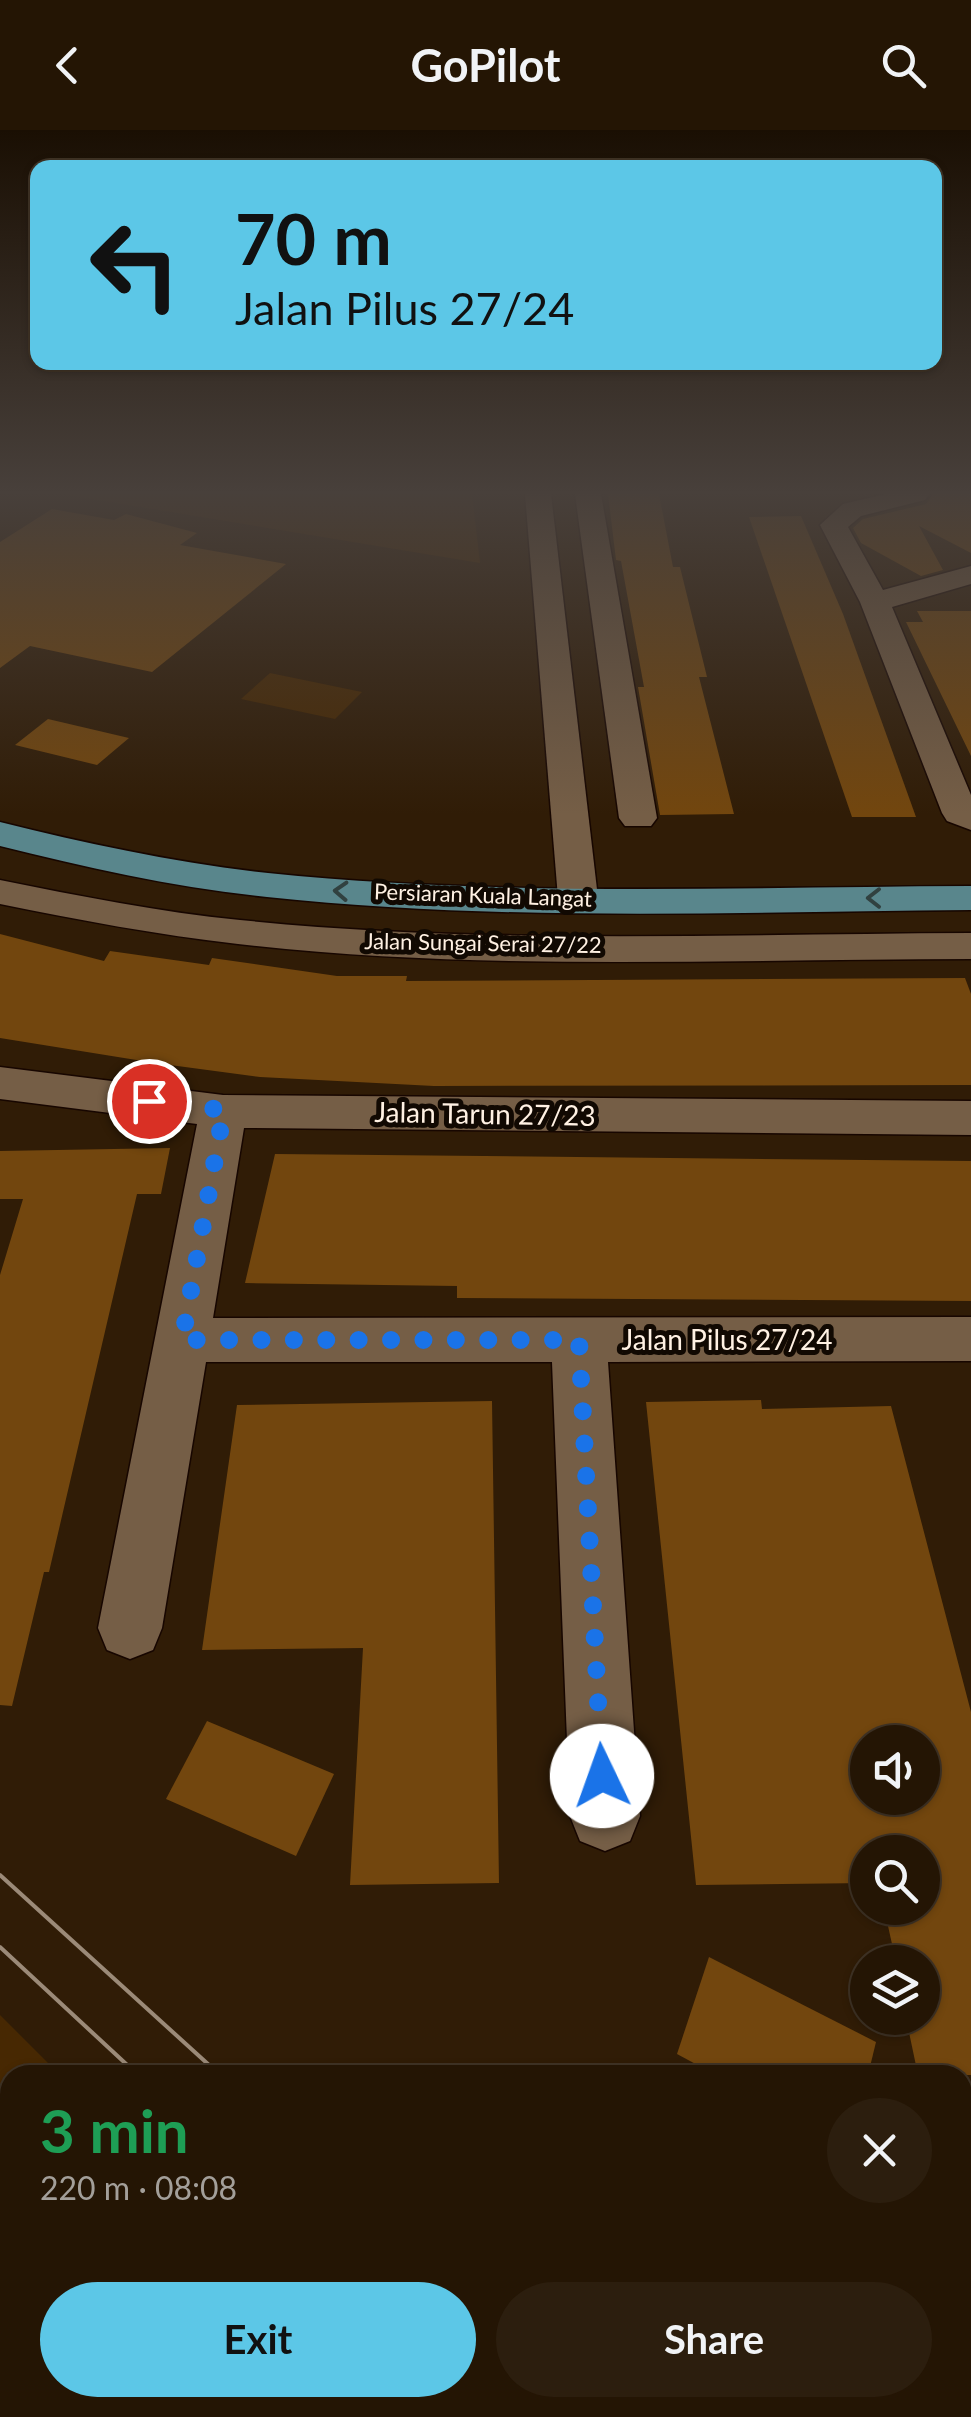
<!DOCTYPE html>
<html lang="en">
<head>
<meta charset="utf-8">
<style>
	:root { --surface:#241504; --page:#2c1e0e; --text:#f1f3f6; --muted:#a39f9a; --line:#413426; --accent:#5cc7e7 }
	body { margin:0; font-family:Lato,sans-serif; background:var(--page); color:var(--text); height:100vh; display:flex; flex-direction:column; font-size:38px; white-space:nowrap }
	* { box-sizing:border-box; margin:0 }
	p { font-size:32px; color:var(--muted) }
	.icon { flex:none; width:55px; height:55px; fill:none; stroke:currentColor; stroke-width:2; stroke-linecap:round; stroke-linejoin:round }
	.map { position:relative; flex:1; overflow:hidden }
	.side { position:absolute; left:0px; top:1935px; width:972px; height:352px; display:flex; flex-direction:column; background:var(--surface); border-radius:30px 30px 0 0; box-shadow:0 2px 8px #0004,0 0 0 2px var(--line) }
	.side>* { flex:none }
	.banner { position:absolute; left:30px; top:30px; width:912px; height:210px; border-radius:20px; box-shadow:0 2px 8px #0004,0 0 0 2px var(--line); background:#5cc7e7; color:#111; overflow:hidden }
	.tools { position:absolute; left:850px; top:1595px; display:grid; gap:20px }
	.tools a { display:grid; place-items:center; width:90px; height:90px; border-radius:50%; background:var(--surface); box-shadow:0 2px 8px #0004,0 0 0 2px var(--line); font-size:50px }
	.pin { position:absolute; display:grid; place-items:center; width:85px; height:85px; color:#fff; margin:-42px; border:5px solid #fff; border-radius:50%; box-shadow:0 2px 10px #0007 }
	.me { position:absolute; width:110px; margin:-55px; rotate:357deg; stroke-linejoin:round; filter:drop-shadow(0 0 8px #0008) }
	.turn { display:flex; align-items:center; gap:35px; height:210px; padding:0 40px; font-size:45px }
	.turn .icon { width:130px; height:130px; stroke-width:2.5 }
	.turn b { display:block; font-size:70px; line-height:85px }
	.round { display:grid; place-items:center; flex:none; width:105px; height:105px; border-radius:52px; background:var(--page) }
	.headline { display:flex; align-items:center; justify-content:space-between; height:170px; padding:0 40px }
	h1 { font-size:60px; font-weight:700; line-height:75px; color:#1e9e55 }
	.action { display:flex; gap:20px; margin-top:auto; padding:20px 40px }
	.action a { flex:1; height:115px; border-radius:60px; background:var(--accent); color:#111; font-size:40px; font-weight:700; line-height:115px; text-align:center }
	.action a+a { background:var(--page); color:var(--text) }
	header { display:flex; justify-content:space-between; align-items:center; height:130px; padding:0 40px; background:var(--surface); font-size:45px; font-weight:700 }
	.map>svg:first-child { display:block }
	.green { fill:#472802 }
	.building { fill:#72460e; fill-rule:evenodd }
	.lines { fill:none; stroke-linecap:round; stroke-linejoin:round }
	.minor-casing { stroke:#170600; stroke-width:3 }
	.major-casing { stroke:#170600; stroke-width:3 }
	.minor { fill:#755e46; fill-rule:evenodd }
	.major { fill:#59868c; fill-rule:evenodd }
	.tram { stroke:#9b8a78; stroke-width:4 }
	.oneway { stroke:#314140 }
	.route { stroke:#1a73e8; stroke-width:18; stroke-dasharray:0 32.4 }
	.labels { text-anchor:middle; stroke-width:10; stroke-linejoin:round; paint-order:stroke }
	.far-street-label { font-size:22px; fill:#fff1e3; stroke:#110902 }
	.street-label { font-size:28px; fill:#fff1e3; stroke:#110902 }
</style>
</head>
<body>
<header><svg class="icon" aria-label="back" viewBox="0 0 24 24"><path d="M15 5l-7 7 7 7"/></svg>GoPilot<svg class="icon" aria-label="search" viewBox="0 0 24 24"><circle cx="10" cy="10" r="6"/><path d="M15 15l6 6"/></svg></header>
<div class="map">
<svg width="971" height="2287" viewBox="0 0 971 2287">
	<rect width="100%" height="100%" fill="#301c06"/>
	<g class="green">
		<polygon points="62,364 472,364 480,433 86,368"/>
		<polygon points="270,543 362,562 335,589 241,569"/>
		<polygon points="0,1885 60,1945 10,1945 10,2278 392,2278 401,2287 0,2287"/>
	</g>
	<g class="building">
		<polygon points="608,364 659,364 673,437 680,437 707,547 699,547 734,684 660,685 638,557 644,557 621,431 616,430"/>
		<polygon points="933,364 971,364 971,423 919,396 943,440 921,446 861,413 853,398 863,389 926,374"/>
		<polygon points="52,379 114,390 126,384 197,403 180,415 286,434 152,542 30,516 0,538 0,412"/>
		<polygon points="801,386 843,484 916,687 852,687 749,387"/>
		<polygon points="917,481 971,481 971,626 906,492 923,492"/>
		<polygon points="48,589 129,608 97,635 15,615"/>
		<polygon points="0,804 104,831 110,821 209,835 212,828 337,846 407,846 406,851 965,848 971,864 971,955 434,956 260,947 155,933 0,908"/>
		<polygon points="170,1018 161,1064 137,1064 49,1442 44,1442 12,1576 0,1575 0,1145 23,1069 0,1069 0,1021"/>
		<polygon points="275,1024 971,1031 971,1171 457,1168 457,1156 245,1153"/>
		<path d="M 761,1270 L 762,1279 L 891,1276 L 971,1582 L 971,1945 L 918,1945 L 906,1888 L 922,1888 L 922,1832 L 896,1832 L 884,1778 L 922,1778 L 922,1722 L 868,1722 L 868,1753 L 696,1755 L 646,1272 ZM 868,1612 L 922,1612 L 922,1668 L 868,1668 Z"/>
		<polygon points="492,1271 499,1753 350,1755 363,1518 202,1520 237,1275"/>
		<polygon points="207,1591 334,1644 296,1726 166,1669"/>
		<polygon points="709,1827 876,1912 868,1945 716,1945 677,1924"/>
	</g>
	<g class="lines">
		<defs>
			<g id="minor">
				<polygon points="525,364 551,364 598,768 592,776 564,776 558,768"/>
				<polygon points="575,364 601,364 657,688 651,696 625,696 619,688"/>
				<polygon points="886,364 929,364 925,370 861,386 848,397 883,460 971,436 971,454 892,477 971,665 971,700 947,691 942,683 860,472 820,395 843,374"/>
				<path d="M 0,750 C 80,766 159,782 240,790 C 483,815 728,804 971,803 L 971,829 C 728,829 481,842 238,814 C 158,805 79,790 0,774 Z"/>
				<polygon points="0,937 223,965 971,971 971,1005 244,998 213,1188 971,1187 971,1231 608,1232 640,1686 630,1711 605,1721 580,1711 570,1686 552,1232 206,1232 162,1498 153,1520 130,1529 107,1520 98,1498 197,994 0,969"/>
			</g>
			<path id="major" d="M 0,692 C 88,714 177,733 268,743 C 501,767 737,757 971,756 L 971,780 C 737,782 501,792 267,767 C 177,758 88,738 0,716 Z"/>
		</defs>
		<use href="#minor" class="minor-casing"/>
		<use href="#major" class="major-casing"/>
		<use href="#minor" class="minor"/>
		<use href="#major" class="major"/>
		<g class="tram">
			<polyline points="0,1745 220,1945"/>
			<polyline points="0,1817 138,1945"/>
			<polyline points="520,2278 531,2287"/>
			<polyline points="605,2278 616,2287"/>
		</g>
	</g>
	<defs><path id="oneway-chevron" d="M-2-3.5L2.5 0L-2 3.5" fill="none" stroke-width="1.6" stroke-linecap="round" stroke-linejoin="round" transform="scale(2.5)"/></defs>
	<g class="oneway">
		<use href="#oneway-chevron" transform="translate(341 761) rotate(-177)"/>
		<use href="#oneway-chevron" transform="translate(874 768) rotate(180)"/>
	</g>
	<linearGradient id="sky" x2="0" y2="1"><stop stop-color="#1a0f03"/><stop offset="0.53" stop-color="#48403b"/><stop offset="1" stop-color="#48403b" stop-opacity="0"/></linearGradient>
	<rect width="971" height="684" fill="url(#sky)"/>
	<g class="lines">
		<polyline class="route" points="149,971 224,980 182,1210 579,1210 602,1646"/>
	</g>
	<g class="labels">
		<g class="far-street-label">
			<text transform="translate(483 765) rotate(2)" y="8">Persiaran Kuala Langat</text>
			<text transform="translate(483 813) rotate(1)" y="8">Jalan Sungai Serai 27/22</text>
		</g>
		<g class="street-label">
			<text transform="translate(485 984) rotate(1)" y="10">Jalan Tarun 27/23</text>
			<text x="727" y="1220">Jalan Pilus 27/24</text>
		</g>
	</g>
</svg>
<div class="tools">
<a><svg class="icon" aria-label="sound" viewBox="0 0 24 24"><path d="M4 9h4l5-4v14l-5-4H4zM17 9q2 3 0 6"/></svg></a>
<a><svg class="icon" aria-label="search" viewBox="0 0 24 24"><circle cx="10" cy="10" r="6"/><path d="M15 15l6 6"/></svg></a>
<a><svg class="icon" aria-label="layers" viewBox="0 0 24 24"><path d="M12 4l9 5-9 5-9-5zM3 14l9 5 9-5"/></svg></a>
</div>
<div class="pin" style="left:149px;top:971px;background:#d93025"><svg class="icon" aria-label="arrive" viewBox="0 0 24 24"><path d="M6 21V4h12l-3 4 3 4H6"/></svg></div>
<svg class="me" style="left:602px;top:1646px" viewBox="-20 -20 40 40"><circle r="19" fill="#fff"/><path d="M0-13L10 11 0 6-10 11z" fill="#1a73e8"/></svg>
<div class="banner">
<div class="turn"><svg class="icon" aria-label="left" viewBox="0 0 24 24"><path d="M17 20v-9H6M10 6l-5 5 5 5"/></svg><div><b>70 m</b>Jalan Pilus 27/24</div></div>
</div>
<section class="side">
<div class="headline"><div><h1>3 min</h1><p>220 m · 08:08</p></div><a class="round"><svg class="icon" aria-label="close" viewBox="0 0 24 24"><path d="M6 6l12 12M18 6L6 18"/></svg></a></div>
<div class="action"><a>Exit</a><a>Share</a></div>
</section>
</div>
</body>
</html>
